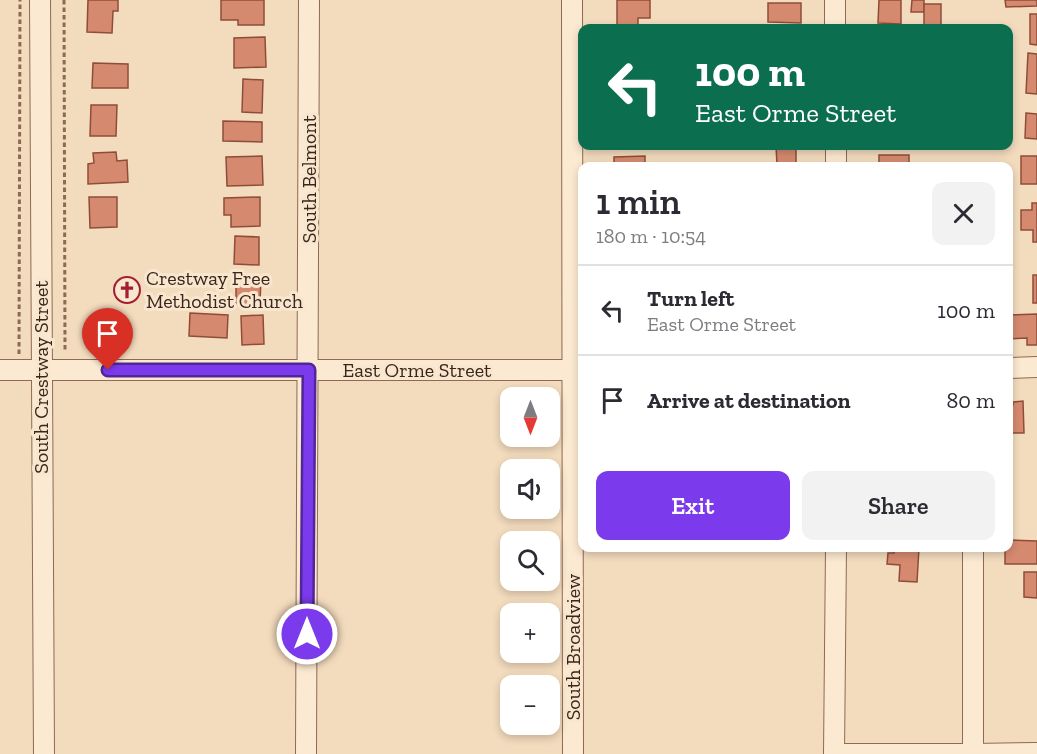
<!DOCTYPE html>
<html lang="en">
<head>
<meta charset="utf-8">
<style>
	:root { --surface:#fff; --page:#f2f2f3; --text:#2b2b33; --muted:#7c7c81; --line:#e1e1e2; --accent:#7c3aed }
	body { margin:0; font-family:"Zilla Slab",serif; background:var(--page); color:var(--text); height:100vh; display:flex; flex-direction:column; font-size:22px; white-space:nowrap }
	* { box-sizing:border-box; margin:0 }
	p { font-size:20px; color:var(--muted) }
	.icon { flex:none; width:33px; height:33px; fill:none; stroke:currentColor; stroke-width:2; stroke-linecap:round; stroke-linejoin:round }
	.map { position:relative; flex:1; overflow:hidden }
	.panel { position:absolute; left:578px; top:162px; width:435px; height:390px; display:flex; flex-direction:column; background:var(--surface); border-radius:12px; box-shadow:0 3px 9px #0003 }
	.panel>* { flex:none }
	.guide { position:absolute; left:578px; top:24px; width:435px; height:126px; border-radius:12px; box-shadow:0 3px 9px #0003; background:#0b6e4f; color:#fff; overflow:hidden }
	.needle { width:39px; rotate:180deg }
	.controls { position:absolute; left:500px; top:387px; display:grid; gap:12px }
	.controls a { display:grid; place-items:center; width:60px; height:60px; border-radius:12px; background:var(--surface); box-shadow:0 3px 9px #0003; font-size:30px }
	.pin { position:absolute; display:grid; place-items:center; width:51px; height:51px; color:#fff; margin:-62px -26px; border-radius:50% 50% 50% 0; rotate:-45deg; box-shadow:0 0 6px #0007 }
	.pin .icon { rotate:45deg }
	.me { position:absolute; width:66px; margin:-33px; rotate:0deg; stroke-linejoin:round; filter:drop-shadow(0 0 4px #0008) }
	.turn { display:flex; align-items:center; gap:21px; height:126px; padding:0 18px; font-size:27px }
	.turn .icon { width:78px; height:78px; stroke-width:2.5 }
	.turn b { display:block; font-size:42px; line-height:51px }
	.round { display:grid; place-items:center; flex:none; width:63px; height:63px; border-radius:12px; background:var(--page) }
	.headline { display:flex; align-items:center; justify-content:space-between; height:102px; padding:0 18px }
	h1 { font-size:36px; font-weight:600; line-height:45px }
	.action { display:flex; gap:12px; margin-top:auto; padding:12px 18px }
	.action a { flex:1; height:69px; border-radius:12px; background:var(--accent); color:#fff; font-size:24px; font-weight:600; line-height:69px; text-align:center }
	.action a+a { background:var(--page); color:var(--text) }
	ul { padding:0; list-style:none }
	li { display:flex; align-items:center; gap:18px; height:90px; padding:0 18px; border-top:2px solid var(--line) }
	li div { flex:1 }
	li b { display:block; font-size:22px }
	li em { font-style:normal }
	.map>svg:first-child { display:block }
	.building { fill:#d58a6f; stroke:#8f4d37; stroke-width:1.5 }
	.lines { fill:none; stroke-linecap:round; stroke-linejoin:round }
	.minor-casing { stroke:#8d6a54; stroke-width:22 }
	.path { stroke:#8d6a54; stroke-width:3; stroke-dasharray:4.5 3; stroke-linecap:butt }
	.minor { stroke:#fce9d1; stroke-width:20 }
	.route-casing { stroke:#51269a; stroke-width:15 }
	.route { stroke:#7c3aed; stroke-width:10 }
	.labels { text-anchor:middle; stroke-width:6; stroke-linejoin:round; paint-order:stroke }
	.street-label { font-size:20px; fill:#3a251b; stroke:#f9e6ce }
	.poi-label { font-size:20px; fill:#3a251b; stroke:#f9e6ce; text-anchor:start }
</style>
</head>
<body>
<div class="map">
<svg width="1037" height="754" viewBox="0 0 1037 754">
	<rect width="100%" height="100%" fill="#f3dbbd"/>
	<g class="building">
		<polygon points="88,0 118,0 118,11 113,11 112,33 87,32"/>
		<polygon points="221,0 264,0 264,25 238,25 238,20 221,20"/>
		<polygon points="617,0 650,0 650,18 638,18 638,27 617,27"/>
		<polygon points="879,0 901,0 901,24 878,23"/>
		<polygon points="912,0 924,0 924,12 911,12"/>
		<polygon points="1005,0 1037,0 1037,6 1006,7"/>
		<polygon points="768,3 801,3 801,23 768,22"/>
		<rect x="924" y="4" width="17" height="24"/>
		<polygon points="1030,14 1037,14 1037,45 1030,44"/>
		<polygon points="265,37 266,67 234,68 234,38"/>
		<polygon points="1028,53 1037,54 1037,94 1026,93"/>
		<polygon points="93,63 128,64 128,88 92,88"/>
		<polygon points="243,79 263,80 262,113 242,112"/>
		<polygon points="91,105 117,105 116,136 90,136"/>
		<polygon points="1026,113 1037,114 1037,139 1025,138"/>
		<polygon points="223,121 262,122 262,142 223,141"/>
		<polygon points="767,146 796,146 796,165 777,165 776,146"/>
		<polygon points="116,152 117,161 127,160 128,182 88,184 88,164 94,163 93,153"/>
		<rect x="879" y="155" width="30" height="11"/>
		<polygon points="262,156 263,185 227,186 226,157"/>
		<polygon points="645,156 645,166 614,166 614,157"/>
		<rect x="1021" y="156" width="16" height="28"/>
		<polygon points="89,197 117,197 117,227 90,228"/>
		<polygon points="260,197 260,226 231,227 231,215 224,215 224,198"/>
		<polygon points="1032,203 1037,203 1037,242 1033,242 1033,230 1021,230 1021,210 1032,210"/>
		<polygon points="235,236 259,237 259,265 234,264"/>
		<rect x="1033" y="275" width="4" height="28"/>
		<polygon points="236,276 261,276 260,305 236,304"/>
		<polygon points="190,313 228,315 227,338 189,336"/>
		<polygon points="1037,314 1037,345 1027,345 1027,338 1008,339 1008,315"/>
		<polygon points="263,315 264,344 242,345 241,316"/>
		<polygon points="1023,401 1024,433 1012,433 1012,429 1008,429 1008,405 1013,405 1013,402"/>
		<polygon points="1008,540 1037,541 1037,564 1005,564 1005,548 1008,548"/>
		<polygon points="894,548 919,548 917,582 899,581 900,565 887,564 888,553 894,553"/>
		<polygon points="1024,572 1037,572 1037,598 1024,597"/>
	</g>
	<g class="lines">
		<defs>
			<g id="minor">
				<polyline points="40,0 44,754"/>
				<polyline points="572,0 573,754"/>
				<polyline points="835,0 835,28"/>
				<polyline points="836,146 836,166"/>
				<polyline points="1008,368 1037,367"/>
				<polyline points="0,370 582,370"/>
				<polyline points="973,548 973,754 1037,753"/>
				<polyline points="306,754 309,0"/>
				<polyline points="834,754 836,548"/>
				<polyline points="834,754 973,754"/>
			</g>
		</defs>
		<use href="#minor" class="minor-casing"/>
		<g class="path">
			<polyline points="64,0 65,352"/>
			<polyline points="19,354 20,0"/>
			<polyline points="1008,399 1011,399 1012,402 1008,402"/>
		</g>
		<use href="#minor" class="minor"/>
	</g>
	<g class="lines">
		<defs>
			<polyline id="route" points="108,370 309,370 307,634"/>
		</defs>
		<use href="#route" class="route-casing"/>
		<use href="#route" class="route"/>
	</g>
	<defs>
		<symbol id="church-ring" viewBox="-11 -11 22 22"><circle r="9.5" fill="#f9e6ce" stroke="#a21e32" stroke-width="1.5"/><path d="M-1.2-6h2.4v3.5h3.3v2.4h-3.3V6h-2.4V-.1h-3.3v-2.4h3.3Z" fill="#a21e32"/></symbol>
	</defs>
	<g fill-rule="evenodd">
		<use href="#church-ring" x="112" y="275" width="30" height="30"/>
	</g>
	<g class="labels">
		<g class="street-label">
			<text transform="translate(309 179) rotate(-90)" y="7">South Belmont</text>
			<text x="417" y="377">East Orme Street</text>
			<text transform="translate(41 377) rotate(-90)" y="7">South Crestway Street</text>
			<text transform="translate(573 647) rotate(-90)" y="7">South Broadview</text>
		</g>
		<g class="poi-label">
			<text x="146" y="285">Crestway Free<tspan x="146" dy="23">Methodist Church</tspan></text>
		</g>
	</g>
</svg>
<div class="controls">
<a><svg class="needle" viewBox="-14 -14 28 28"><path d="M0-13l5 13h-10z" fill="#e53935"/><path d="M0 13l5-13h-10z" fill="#7c7c81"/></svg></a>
<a><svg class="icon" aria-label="sound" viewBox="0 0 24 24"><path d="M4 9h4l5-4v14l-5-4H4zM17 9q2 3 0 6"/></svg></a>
<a><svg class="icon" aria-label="search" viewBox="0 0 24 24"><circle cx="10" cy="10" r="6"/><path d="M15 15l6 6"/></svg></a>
<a>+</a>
<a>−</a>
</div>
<div class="pin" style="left:108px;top:370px;background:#d93025"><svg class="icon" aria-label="arrive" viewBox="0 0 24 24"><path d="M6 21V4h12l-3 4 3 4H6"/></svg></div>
<svg class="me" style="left:307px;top:634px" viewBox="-20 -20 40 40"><circle r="17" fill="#7c3aed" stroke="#fff" stroke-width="3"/><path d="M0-11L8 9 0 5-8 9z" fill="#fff"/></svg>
<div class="guide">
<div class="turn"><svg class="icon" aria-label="left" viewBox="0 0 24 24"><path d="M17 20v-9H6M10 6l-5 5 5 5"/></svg><div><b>100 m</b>East Orme Street</div></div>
</div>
<section class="panel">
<div class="headline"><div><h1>1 min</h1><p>180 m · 10:54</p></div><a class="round"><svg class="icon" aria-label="close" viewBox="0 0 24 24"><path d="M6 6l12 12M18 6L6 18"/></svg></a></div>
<ul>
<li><svg class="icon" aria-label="left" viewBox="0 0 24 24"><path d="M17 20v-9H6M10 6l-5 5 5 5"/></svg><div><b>Turn left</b><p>East Orme Street</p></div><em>100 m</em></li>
<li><svg class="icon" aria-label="arrive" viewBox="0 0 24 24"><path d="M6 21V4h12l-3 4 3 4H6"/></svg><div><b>Arrive at destination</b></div><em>80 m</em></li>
</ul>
<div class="action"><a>Exit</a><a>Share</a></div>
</section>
</div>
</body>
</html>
